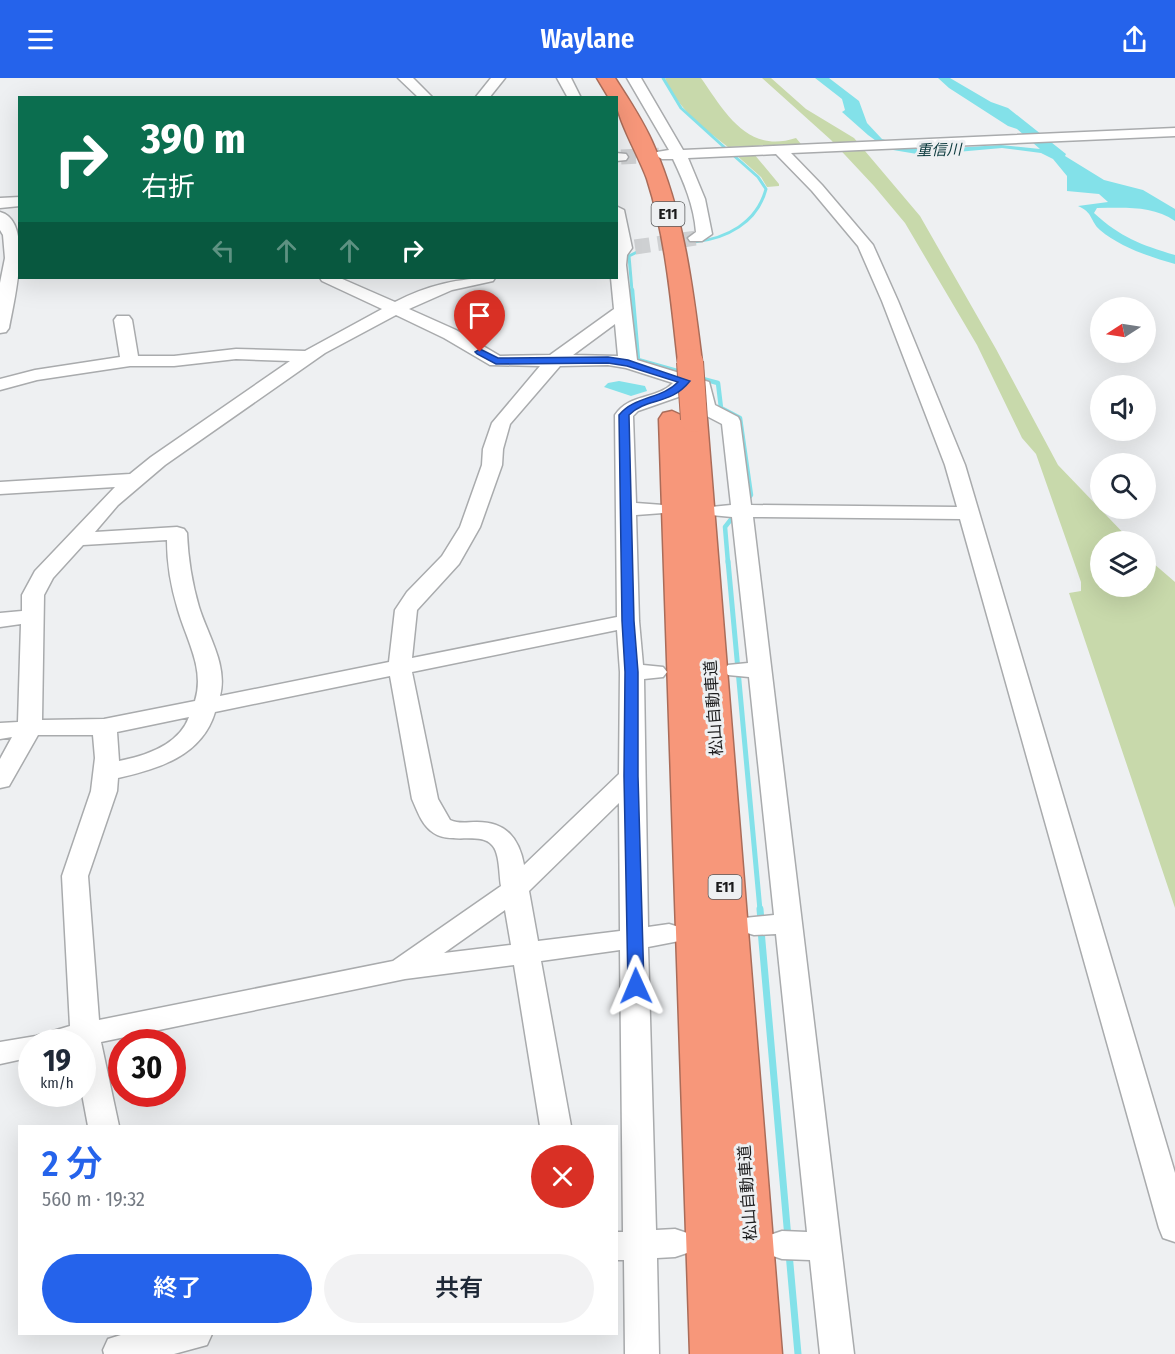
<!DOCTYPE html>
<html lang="ja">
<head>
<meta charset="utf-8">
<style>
	:root { --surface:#fff; --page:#f2f2f3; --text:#1f2937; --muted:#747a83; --accent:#2563eb }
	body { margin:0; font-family:"Fira Sans Condensed","Noto Sans JP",sans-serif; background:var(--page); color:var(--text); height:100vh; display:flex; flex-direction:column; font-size:22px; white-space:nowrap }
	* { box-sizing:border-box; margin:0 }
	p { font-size:20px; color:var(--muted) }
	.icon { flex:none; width:33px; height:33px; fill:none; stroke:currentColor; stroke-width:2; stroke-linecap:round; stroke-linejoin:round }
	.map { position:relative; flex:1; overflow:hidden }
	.details { position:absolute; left:18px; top:1047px; width:600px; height:210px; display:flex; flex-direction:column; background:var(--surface); border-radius:0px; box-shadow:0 6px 24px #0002 }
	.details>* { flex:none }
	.top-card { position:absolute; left:18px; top:18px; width:600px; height:183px; border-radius:0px; box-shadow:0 6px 24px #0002; background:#0b6e4f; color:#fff; overflow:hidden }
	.needle { width:39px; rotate:258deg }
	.fabs { position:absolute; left:1090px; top:219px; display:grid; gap:12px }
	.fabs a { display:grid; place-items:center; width:66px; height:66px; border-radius:50%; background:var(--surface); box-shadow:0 6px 24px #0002; font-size:30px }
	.speed { position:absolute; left:18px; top:951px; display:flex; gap:12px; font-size:30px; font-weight:700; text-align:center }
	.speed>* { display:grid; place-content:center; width:78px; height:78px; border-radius:50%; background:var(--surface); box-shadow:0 6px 24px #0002; line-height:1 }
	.speed small { font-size:15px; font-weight:400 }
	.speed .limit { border:9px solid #d22; background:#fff; color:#111 }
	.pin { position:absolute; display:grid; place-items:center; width:51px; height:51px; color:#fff; margin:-62px -26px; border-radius:50% 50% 50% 0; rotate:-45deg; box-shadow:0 0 6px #0007 }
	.pin .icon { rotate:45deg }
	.me { position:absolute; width:66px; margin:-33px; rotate:359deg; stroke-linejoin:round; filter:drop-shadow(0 0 4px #0008) }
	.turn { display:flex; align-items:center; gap:21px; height:126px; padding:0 24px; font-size:27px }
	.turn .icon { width:78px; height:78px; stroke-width:2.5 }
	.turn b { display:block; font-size:42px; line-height:51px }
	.lanes { display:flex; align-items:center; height:57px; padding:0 24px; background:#0003; justify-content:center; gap:30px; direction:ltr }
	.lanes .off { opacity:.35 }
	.round { display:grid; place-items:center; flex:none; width:63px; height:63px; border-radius:32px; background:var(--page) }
	.headline { display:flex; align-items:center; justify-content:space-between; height:102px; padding:0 24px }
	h1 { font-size:36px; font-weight:600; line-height:45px; color:var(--accent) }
	.button { display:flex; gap:12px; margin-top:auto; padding:12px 24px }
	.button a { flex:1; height:69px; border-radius:36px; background:var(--accent); color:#fff; font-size:24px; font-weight:600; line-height:69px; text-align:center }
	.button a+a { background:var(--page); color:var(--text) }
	header { display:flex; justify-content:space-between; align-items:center; height:78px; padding:0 24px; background:var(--accent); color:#fff; font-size:27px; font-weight:600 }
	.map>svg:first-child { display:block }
	.green { fill:#c8d9ab }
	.water { fill:#83e1e9 }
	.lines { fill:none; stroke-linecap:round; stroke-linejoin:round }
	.stream-far3 { stroke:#83e1e9; stroke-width:3 }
	.stream-far2 { stroke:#83e1e9; stroke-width:4.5 }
	.stream-far1 { stroke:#83e1e9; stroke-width:5 }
	.stream { stroke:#83e1e9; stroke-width:7 }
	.minor-tunnel { stroke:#ced0d2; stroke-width:15; stroke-dasharray:15 8; stroke-linecap:butt }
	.minor-casing { stroke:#a9abad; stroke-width:3 }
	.highway-casing { stroke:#aa6c59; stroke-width:3 }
	.minor { fill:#fff; fill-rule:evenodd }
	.highway { fill:#f7977a; fill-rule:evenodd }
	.highway-bridge-casing { stroke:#aa6c59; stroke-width:28; stroke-linecap:butt }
	.highway-bridge { stroke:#f7977a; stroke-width:26 }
	.route { fill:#2563eb; stroke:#184099; stroke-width:1.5 }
	.labels { text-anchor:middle; stroke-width:6; stroke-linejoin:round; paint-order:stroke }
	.far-water-label { font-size:15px; font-style:italic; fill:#0b3a3d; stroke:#eef0f2 }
	.shield { fill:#eef0f2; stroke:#5a5b5c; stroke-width:1.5 }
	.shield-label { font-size:15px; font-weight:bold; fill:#1b1b1c }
	.street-label { font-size:16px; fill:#1b1b1c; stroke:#eef0f2 }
</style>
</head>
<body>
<header><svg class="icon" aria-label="menu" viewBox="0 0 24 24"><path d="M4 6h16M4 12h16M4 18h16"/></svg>Waylane<svg class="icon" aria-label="share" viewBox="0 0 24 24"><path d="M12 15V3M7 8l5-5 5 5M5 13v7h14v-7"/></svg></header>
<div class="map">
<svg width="1175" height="1276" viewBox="0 0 1175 1276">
	<rect width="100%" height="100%" fill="#eef0f2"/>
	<g class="green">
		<path d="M 665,0 L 701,0 C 725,34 747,76 796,60 L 801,66 L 728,69 C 702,49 678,31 665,0 Z"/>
		<polygon points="762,0 771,0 806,31 854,60 920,138 996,271 1058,387 1131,463 1101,464 1101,508 1146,508 1146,479 1175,504 1175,830 1069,515 1081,513 1081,504 1036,376 1022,360 977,267 905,145 874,108 831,62"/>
		<polygon points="735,76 754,76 779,106 779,108 767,109 761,99"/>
	</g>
	<g class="water">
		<path d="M 815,0 L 829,0 L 859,23 L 867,45 L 882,61 L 920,72 L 1001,67 L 1040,71 L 1017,51 L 1008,48 L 949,10 L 938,0 L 950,0 L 991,24 L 1008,30 L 1066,76 L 1065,78 L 1104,102 L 1143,112 L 1175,131 L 1175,143 C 1152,127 1123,130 1097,130 L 1094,135 C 1120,159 1141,167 1175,177 L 1175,186 C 1150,179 1120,169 1100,152 C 1090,143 1093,134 1078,128 L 1108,124 L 1099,116 L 1067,113 L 1067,98 L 1053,81 L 1041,75 L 1002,70 L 923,77 L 887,71 L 868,57 L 842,34 L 845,32 L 842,21 Z"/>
		<polygon points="619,303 645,308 647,313 631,318 604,309 608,305"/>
	</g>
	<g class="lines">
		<g class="stream-far3">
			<polyline points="663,0 681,30 724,69"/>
			<path d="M 694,164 C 726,161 757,145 766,111 L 758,99 L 732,76"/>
			<polyline points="632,213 629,178 641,172"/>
		</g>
		<g class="stream-far2">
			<polyline points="632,212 638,282 684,295"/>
			<polyline points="699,300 718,305 721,330 740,340 751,417 746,424"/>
			<polyline points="728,485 725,449 736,435"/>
		</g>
		<polyline class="stream-far1" points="728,483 760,832"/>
		<g class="stream">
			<polyline points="760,831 761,843"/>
			<polyline points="761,852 788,1160"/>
			<polyline points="789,1175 798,1276"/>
		</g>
		<g class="minor-tunnel">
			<polyline points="621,79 662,77"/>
			<polyline points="635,169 696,160"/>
		</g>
		<defs>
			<g id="minor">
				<polygon points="398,0 413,0 433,20 419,20"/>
				<polygon points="491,0 505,0 489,20 475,20"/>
				<polygon points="557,0 571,0 581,20 568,20"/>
				<path d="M 627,0 L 641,0 L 683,72 L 1175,50 L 1175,58 L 791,75 L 822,107 L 873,167 L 898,223 L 965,387 L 1175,1095 L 1175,1164 L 1163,1160 L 1159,1150 L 960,441 L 753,439 L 854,1276 L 820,1276 L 810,1182 L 782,1181 L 770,1177 L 765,1167 L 770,1157 L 782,1153 L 807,1154 L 776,856 L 754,857 L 744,854 L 740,847 L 744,840 L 774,837 L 749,599 L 728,597 L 724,592 L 728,587 L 748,585 L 732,439 L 711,437 L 708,433 L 711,429 L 731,427 L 722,346 L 699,334 L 694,311 L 689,310 L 681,318 L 638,333 L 633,338 L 636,425 L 663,427 L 666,431 L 663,435 L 636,437 L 639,543 L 643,587 L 663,589 L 667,594 L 663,599 L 644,601 L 648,849 L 669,846 L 679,849 L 683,856 L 679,863 L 648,869 L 656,1152 L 675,1151 L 687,1155 L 692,1165 L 687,1175 L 675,1179 L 657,1180 L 659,1276 L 625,1276 L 624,1182 L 616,1182 L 616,1154 L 623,1154 L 620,872 L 541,883 L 571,1048 L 540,1048 L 514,887 L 405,901 L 101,964 L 119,1048 L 88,1048 L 82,1016 L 82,964 L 32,964 L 32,979 L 0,986 L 0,964 L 36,958 L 70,948 L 62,798 L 91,713 L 95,680 L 93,657 L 38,657 L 9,708 L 0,710 L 0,681 L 12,659 L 0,661 L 0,645 L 18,644 L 21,546 L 0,549 L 0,535 L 22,533 L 22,517 L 35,493 L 115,409 L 0,416 L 0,404 L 130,396 L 151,379 L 290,283 L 236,281 L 174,288 L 130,288 L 37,302 L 0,312 L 0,301 L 35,292 L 120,279 L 114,242 L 117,238 L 129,238 L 132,242 L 138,278 L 174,278 L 236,271 L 305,273 L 382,231 L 322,203 L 320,200 L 340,200 L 395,224 C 428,207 458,200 495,200 L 493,203 L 452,212 L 409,231 L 456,252 L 500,278 L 550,277 L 614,231 L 611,200 L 616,200 L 616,128 L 624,132 L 632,170 L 627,177 L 626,187 L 637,282 L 709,304 L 715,327 L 738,339 L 740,343 L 751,427 L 957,429 L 945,387 L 882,223 L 858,168 L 812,113 L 776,76 L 688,80 L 705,121 L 712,156 L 702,163 L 690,163 L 688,160 L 696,154 C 694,128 684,104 673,81 L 662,81 L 655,77 L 657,74 L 669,72 ZM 396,237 L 444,260 L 490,287 L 540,288 L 492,345 L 483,371 L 482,387 L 460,449 L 442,478 L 407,514 L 395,532 L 389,584 L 220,618 C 228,587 208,558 199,529 C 192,505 188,480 187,455 L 184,451 L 177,449 L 95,454 L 118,427 L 165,387 L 325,275 ZM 615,246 L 618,278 L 573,277 ZM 608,287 L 626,290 L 673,305 C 656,322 630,315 615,337 L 617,539 L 412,580 L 417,532 L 459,486 L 480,449 L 502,387 L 503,371 L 510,346 L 560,288 ZM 167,462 C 167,486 171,509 178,532 C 187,563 205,591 195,623 L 104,641 L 42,642 L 44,517 L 53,500 L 83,467 ZM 617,552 L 620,594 L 619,696 L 524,787 C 519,760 506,744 477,744 C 467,744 459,746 450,742 L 438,721 L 412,594 ZM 390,598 L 412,721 C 417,732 421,745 431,753 C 448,768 480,753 492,767 C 500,775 499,797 501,808 L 393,883 L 99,942 L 88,798 L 117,713 L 118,700 C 158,691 202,678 215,634 ZM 189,639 C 179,667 145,678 119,683 L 117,654 ZM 619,725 L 620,853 L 538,863 L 529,813 ZM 505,832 L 511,867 L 444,875 Z"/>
				<polygon points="616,75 626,76 628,79 626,82 616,83"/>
				<polygon points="20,119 20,128 0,130 0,120"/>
				<path d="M 0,134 C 35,143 13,226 9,250 L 6,254 L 0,255 L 0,205 L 5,180 L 3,157 L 0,152 Z"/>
				<polygon points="124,1256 212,1256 207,1267 174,1276 104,1276 103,1272 108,1261"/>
			</g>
			<g id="highway">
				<path d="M 597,0 L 615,0 C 629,22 644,44 654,68 C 684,136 693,211 702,284 L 699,289 L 690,291 L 681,289 L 678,284 C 671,223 666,160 647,101 C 639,78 616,40 616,20 L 609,20 Z"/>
				<polygon points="672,333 683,338 694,333 703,335 707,341 782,1276 690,1276 659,341 663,335"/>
			</g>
		</defs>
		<use href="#minor" class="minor-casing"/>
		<use href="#highway" class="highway-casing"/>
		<use href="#minor" class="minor"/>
		<use href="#highway" class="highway"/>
		<defs>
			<polyline id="highway-bridge" points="690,284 694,341"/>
		</defs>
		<use href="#highway-bridge" class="highway-bridge-casing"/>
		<use href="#highway-bridge" class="highway-bridge"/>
	</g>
	<path class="route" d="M 480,271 L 498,280 L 608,279 L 628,282 L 690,303 C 670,328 647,319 629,337 L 634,543 L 638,594 L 638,698 L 644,908 L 641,912 L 630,912 L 628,908 L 624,698 L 625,594 L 622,543 L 619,337 C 634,318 662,321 678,304 L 627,288 L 608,285 L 496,286 L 477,276 L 475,274 Z"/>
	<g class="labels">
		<g class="far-water-label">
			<text transform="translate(939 72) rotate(-1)" y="5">重信川</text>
		</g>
		<g class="shield">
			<rect x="651.5" y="124" width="33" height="24" rx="4.5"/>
			<rect x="708.5" y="797" width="33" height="24" rx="4.5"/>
		</g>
		<g class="shield-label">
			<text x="668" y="141">E11</text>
			<text x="725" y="814">E11</text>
		</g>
		<g class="street-label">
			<text transform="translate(713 630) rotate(-94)" y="6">松山自動車道</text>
			<text transform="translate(747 1115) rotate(-94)" y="6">松山自動車道</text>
		</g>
	</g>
</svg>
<div class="fabs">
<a><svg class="needle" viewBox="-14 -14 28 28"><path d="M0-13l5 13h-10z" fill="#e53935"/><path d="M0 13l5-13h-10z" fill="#747a83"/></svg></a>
<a><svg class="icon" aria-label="sound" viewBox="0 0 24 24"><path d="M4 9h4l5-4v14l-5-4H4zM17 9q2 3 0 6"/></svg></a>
<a><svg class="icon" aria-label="search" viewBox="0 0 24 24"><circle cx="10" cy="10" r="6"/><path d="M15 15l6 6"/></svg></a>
<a><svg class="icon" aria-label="layers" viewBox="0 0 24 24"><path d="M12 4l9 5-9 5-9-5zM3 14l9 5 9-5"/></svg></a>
</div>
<div class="speed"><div>19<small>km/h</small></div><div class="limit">30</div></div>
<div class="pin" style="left:480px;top:274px;background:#d93025"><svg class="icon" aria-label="arrive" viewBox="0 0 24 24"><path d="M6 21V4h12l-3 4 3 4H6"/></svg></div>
<svg class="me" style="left:636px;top:908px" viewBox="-20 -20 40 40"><path d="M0-17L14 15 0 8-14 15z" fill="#2563eb" stroke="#fff" stroke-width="4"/></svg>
<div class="top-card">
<div class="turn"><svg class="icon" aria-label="right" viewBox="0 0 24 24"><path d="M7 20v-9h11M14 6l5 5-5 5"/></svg><div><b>390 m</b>右折</div></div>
<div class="lanes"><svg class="icon off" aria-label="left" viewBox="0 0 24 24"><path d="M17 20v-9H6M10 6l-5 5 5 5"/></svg><svg class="icon off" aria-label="ahead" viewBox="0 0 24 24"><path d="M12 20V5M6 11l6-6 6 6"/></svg><svg class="icon off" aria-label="ahead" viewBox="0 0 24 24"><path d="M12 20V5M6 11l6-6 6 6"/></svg><svg class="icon" aria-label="right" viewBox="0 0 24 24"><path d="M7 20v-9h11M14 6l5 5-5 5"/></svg></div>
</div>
<section class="details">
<div class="headline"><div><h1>2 分</h1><p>560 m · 19:32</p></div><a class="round" style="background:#d93025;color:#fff"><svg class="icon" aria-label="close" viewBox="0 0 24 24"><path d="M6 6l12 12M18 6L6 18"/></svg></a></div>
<div class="button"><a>終了</a><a>共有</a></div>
</section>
</div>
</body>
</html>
